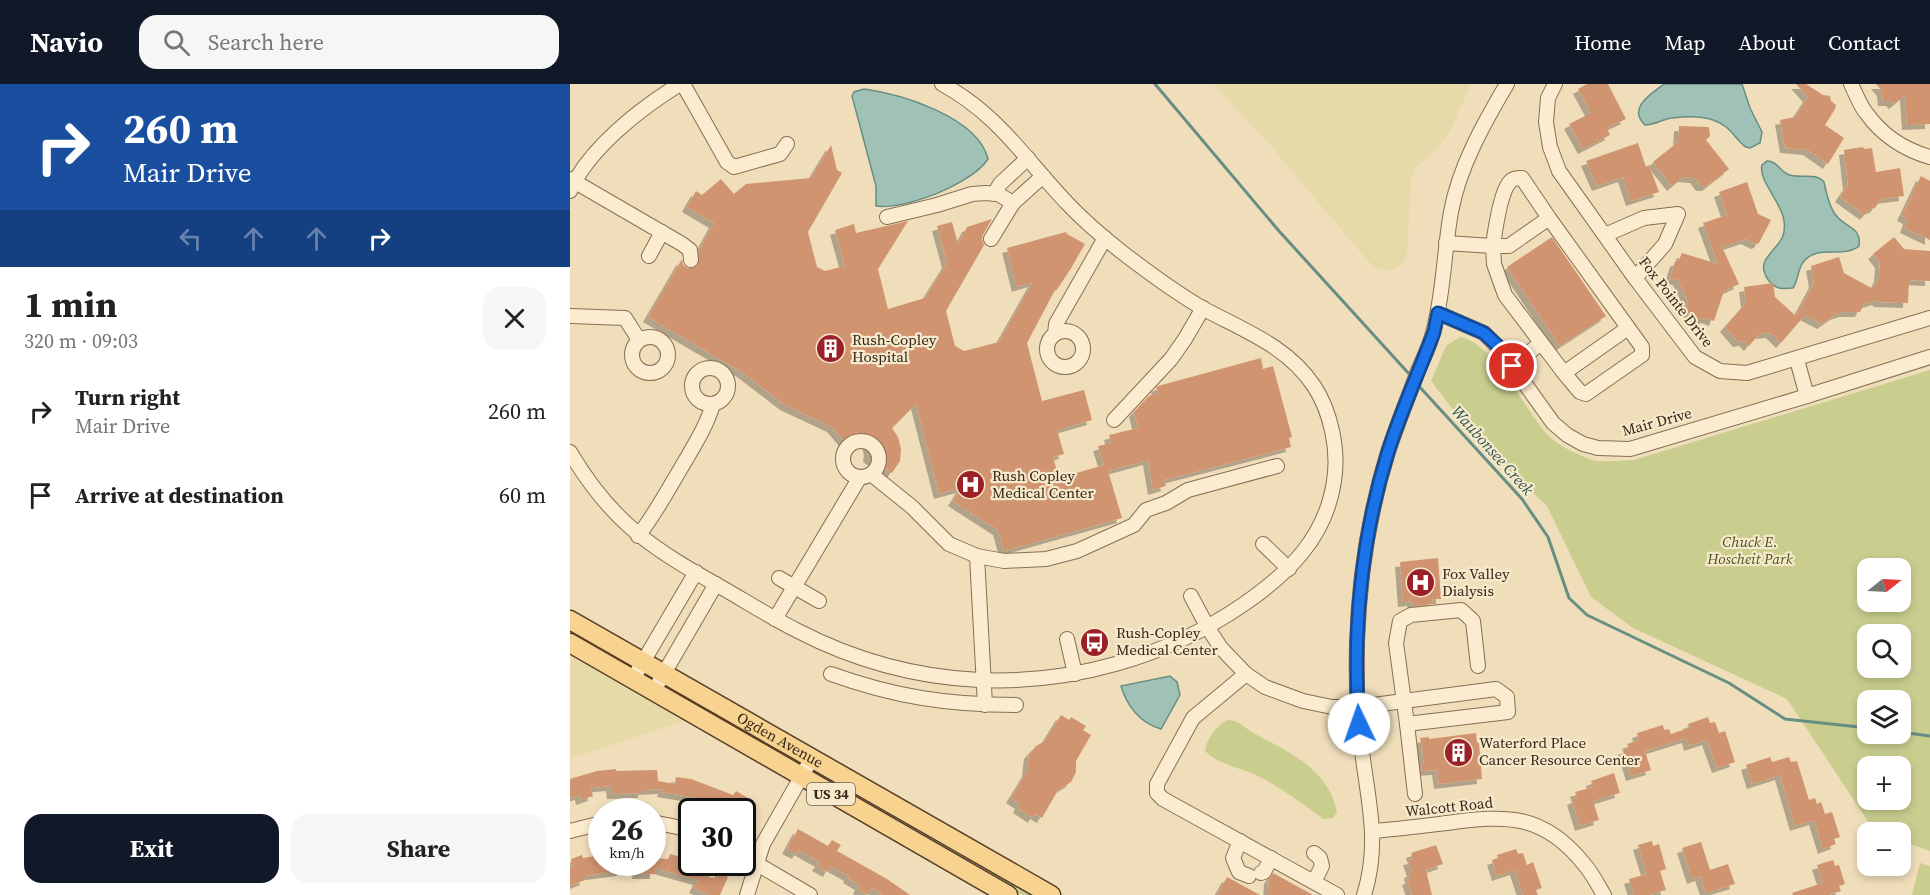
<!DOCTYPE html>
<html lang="en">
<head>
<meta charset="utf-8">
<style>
	:root { --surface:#fff; --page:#f6f6f6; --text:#222; --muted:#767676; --accent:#111827 }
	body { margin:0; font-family:"Source Serif 4",serif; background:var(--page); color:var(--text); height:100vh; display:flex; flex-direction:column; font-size:22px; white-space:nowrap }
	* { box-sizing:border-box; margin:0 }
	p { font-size:20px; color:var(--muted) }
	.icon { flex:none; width:33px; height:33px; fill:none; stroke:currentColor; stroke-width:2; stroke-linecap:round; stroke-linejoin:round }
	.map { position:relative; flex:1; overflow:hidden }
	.drawer { display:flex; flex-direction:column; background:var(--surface); width:570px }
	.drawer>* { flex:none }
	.hud { background:#1a4fa0; color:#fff; overflow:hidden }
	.needle { width:39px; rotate:72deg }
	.controls { position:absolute; left:1287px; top:474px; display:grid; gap:12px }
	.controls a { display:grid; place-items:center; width:54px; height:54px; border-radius:12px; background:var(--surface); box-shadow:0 3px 9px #0003; font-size:30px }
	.speed { position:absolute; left:18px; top:714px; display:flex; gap:12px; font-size:30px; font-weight:700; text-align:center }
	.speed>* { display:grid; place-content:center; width:78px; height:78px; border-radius:50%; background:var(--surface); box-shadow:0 3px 9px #0003; line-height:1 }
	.speed small { font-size:15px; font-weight:400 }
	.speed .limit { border:3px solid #111; border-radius:9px; background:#fff; color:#111 }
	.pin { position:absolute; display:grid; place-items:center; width:51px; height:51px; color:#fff; margin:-26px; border:3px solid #fff; border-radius:50%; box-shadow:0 2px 6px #0007 }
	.me { position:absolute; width:66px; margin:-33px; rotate:357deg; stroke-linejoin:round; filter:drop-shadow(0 0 4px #0008) }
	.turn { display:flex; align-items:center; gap:21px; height:126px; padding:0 24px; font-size:27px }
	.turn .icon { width:78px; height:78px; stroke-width:2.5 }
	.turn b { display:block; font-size:42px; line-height:51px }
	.lanes { display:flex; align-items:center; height:57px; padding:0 24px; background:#0003; justify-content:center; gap:30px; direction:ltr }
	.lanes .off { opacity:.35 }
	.round { display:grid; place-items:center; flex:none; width:63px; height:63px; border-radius:18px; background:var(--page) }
	.overview { display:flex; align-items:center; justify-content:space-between; height:102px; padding:0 24px }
	h1 { font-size:36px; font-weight:700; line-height:45px }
	.primary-button { display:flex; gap:12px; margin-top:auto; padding:12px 24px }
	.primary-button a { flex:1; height:69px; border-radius:18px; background:var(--accent); color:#fff; font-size:24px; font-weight:700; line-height:69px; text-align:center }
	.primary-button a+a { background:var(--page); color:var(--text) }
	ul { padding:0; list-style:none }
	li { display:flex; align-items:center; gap:18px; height:84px; padding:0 24px }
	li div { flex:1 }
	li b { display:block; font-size:22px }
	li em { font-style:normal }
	header { display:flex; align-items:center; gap:36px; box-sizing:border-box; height:84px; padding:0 30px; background:var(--accent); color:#fff }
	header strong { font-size:28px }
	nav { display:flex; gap:33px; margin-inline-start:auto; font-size:21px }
	.search { width:420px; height:54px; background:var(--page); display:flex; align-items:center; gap:15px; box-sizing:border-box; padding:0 21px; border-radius:18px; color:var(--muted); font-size:22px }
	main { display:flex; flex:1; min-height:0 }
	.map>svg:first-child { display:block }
	.farmland { fill:#e6daa8 }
	.green { fill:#c9ce8f; fill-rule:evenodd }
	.water { fill:#a0c1b6; stroke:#678e83; stroke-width:1.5 }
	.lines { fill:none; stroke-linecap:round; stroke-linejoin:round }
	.stream { stroke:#678e83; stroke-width:3 }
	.building { fill:#d1946f; filter:url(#shadow) }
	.minor-casing { stroke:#886e54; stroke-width:16 }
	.major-casing { stroke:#553c29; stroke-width:21 }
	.minor { stroke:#fbeccf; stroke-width:14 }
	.major { stroke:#f7d38f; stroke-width:18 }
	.route-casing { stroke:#114b97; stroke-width:15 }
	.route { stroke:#1a73e8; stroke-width:10 }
	.labels { text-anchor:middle; stroke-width:4.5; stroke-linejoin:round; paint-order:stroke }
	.shield { fill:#f7e9cb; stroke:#70614f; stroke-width:1.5 }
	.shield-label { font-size:14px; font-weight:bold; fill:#36271a }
	.street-label { font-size:15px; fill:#36271a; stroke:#f7e9cb }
	.poi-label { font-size:15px; fill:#36271a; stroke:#f7e9cb; text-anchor:start }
	.park-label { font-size:15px; font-style:italic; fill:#495420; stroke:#f7e9cb }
	.water-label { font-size:16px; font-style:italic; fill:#285752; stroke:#f7e9cb }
</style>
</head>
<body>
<header>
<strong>Navio</strong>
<div class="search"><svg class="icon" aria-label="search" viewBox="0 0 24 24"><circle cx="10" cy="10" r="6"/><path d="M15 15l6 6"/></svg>Search here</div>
<nav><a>Home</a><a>Map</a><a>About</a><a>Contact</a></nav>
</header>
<main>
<section class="drawer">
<div class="hud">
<div class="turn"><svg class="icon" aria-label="right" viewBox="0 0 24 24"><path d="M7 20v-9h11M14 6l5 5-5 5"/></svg><div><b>260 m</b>Mair Drive</div></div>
<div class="lanes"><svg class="icon off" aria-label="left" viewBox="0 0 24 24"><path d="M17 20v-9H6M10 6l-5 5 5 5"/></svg><svg class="icon off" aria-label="ahead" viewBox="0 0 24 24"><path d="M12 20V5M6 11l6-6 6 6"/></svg><svg class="icon off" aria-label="ahead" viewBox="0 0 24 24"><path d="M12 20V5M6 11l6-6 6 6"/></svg><svg class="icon" aria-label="right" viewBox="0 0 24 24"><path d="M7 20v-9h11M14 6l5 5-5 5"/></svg></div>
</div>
<div class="overview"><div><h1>1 min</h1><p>320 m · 09:03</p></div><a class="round"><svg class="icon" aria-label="close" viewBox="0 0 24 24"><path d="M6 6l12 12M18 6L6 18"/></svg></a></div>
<ul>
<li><svg class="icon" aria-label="right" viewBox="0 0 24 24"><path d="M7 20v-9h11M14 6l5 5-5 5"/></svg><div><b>Turn right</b><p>Mair Drive</p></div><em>260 m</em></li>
<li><svg class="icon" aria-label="arrive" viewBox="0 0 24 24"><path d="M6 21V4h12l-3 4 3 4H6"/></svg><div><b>Arrive at destination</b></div><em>60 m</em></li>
</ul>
<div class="primary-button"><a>Exit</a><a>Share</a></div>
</section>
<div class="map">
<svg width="1360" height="811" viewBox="0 0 1360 811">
	<defs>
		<filter id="shadow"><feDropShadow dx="-5" dy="5" stdDeviation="0" flood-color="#0004"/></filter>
	</defs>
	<rect width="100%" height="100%" fill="#f0debb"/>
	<g class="farmland">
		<polygon points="643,0 901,0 879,49 869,62 845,85 841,95 837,170 833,179 825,185 816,186 806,184 797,176 695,55"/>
		<polygon points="0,567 117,636 0,675"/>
	</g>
	<g class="green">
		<path d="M 890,253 C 925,259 954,326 978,351 C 988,362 1009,371 1022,376 C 1034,379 1051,376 1064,376 L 1360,286 L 1360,767 L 1331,757 L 1330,748 L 1305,748 L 1217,615 L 1063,544 L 1021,513 L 977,422 L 906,356 L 861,297 L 876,262 ZM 1330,484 L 1330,518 L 1298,518 L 1298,484 ZM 1330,550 L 1330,584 L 1298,584 L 1298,550 ZM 1330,616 L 1330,650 L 1298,650 L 1298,616 ZM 1330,682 L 1330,716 L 1298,716 L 1298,682 Z"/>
		<polygon points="103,604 198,657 211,667 213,672 124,621"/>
		<path d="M 657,636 C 670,636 674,644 685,650 C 720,668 759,686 767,728 L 763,734 L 753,735 C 732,719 710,703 686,691 C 669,683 649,681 635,667 C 636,656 646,642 657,636 Z"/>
		<polygon points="348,749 457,805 467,811 452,811"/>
		<polygon points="1350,779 1360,782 1360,811 1342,811"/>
	</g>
	<g class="water">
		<path d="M 1094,0 L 1172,0 L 1180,24 L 1192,48 L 1190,59 L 1180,64 L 1176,63 C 1168,58 1164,49 1156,43 C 1141,31 1121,32 1102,34 C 1093,35 1085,41 1075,41 C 1057,24 1081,10 1094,0 Z"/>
		<path d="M 294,5 C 331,10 408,33 418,75 C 402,100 335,126 306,122 L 306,102 L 282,12 L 284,8 Z"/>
		<path d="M 1197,77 C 1207,77 1209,86 1217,90 C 1229,96 1245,87 1254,98 C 1256,108 1259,122 1265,130 C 1274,144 1292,142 1289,162 C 1273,175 1249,160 1234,177 C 1227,185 1229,195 1223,204 C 1218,204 1213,205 1209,204 C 1199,201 1190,187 1195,177 C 1204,161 1217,158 1214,137 C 1212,118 1188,97 1192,81 Z"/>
		<path d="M 600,592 L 607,598 L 610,611 L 591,645 C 570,639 557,622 551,602 Z"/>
	</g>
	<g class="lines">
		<g class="stream">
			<polyline points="585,0 709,147 841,292"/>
			<polyline points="847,300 952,415 978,453 999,514 1017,531 1159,599 1215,635 1298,644"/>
			<polyline points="1330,648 1360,652"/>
		</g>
	</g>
	<g class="building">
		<polygon points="1017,0 1038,0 1056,35 1037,44 1040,51 1013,65 999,40 1021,29 1008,5"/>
		<polygon points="1226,0 1236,0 1253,11 1260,12 1261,17 1266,21 1265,25 1255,41 1274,54 1258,80 1238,66 1215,64 1210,36 1225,33 1238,13"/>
		<polygon points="1306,0 1360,0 1360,40 1337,41 1335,11 1324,20 1321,17 1313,17 1312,7"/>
		<polygon points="1109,42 1139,43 1140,52 1136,56 1159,85 1137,102 1131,102 1125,94 1113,93 1102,102 1083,78 1108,58"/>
		<polygon points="1068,59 1076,83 1079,81 1089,108 1061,117 1053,93 1027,102 1016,77"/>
		<polygon points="261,61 267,86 272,89 238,148 247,183 255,187 275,182 265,146 284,140 286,149 338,137 308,185 318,225 355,214 377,179 367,142 382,138 388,160 397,143 422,135 413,151 412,155 414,161 376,227 385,262 394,267 429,258 463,198 447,203 437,164 496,148 497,150 515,160 500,186 486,207 485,206 457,259 472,317 514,306 522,336 487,346 494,370 483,373 489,394 534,381 528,362 541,359 539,351 568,344 564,328 579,312 588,309 586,304 588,302 691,274 693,285 703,282 722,353 719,354 721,363 594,396 596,402 583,406 578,376 538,387 552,434 434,467 428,446 383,417 391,404 369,410 346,320 322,344 328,353 331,365 330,377 322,389 298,373 299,367 297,357 288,349 281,351 274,357 262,343 215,321 172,288 78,233 112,175 113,181 118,184 126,184 129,179 129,166 144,139 117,123 126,107 132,111 151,95 164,110 176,100 241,94"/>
		<polygon points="1292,63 1295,65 1302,64 1306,88 1330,84 1334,112 1311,115 1305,124 1300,125 1295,131 1270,113 1278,101 1274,66"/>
		<polygon points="1351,92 1360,97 1360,156 1335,144 1338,135 1332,132"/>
		<polygon points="1177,98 1188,130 1201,136 1189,159 1186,160 1176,155 1152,163 1169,200 1154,207 1144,237 1136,234 1132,236 1119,231 1115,224 1118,217 1108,196 1100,194 1105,178 1109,176 1112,169 1148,180 1133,139 1157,131 1149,108"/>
		<polygon points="982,153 1036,232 990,262 937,183"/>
		<polygon points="1324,153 1334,165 1360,167 1360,197 1339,196 1338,219 1309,218 1307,216 1294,220 1290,228 1274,228 1265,231 1252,240 1235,231 1211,259 1201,249 1189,250 1179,262 1174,257 1168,258 1155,243 1176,219 1174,203 1203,199 1205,213 1226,232 1244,199 1241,182 1269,173 1274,189 1303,205 1309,193 1310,179 1303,170"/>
		<polygon points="868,474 871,515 862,515 863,520 843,522 842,517 833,518 830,478"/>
		<polygon points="491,631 499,636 501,633 516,642 513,646 521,651 506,677 506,688 501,698 488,706 472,734 465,730 463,734 448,724 450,720 441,714 457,688 459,670 466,662 475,657"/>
		<polygon points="1138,633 1140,639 1145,638 1149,649 1155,647 1165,678 1147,684 1137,656 1119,662 1117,654 1075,667 1081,686 1061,692 1053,666 1059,664 1057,660 1069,656 1067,649 1093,641 1094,646 1099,645 1101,650 1119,644 1118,640"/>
		<polygon points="906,649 907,659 909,659 912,695 869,700 867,686 852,687 851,679 854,679 850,654 859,653 859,655"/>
		<polygon points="1200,673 1202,678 1219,673 1221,678 1227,677 1239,716 1245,714 1247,720 1251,718 1255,730 1262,728 1270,753 1264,755 1266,760 1253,765 1244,736 1225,742 1210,691 1182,700 1176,681"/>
		<polygon points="46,685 46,687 87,686 88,697 105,700 106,693 121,695 163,711 166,707 183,717 177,728 162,728 155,713 150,725 133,719 134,715 92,708 93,705 73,706 73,709 42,710 41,702 21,704 23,712 11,716 10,711 0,714 0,695 27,687"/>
		<polygon points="1044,689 1050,709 1023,717 1029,736 1010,742 1002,716 1007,714 1005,708 1023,703 1021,697"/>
		<polygon points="228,745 258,762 262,756 271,761 267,767 317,795 340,811 312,811 302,804 298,811 288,805 290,801 278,794 279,792 261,782 258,788 247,782 250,778 229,766 227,770 217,765"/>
		<polygon points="1082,757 1083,762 1089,760 1096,785 1090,787 1096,806 1079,811 1064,811 1059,795 1077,790 1068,761"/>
		<polygon points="1131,758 1140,786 1158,780 1165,800 1136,809 1130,792 1122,795 1112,764"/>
		<polygon points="866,761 873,780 856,786 862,811 842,811 837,796 840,795 839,789 842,788 838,776 843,775 841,769"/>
		<polygon points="946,765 948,770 953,769 957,781 963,778 972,804 966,806 968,811 953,811 945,786 927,792 922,776 928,774 927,771"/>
		<polygon points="100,770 122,776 122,778 125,778 123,785 144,795 147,788 158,793 150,811 139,811 124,804 128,796 85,784 85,790 67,790 68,778 82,778 82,774 98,775"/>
		<polygon points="12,771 13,774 32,771 32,778 51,778 52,787 13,792 15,796 0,802 0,784 3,783 1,775"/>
		<polygon points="1263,776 1265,782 1269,781 1275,800 1269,802 1271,807 1259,811 1223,811 1222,809 1253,799 1247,781"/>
		<polygon points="703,789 743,811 698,811 699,795"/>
		<polygon points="657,793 690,811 647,811"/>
	</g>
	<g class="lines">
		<defs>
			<g id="minor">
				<polyline points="113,0 157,78 164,83 210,70 217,60"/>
				<polyline points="985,0 978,14 976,38 980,63 989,87 1065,194 1125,273 1150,287 1177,289 1360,234"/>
				<path d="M 1281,0 C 1286,10 1290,22 1297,30 C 1312,51 1335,66 1360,73"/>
				<polyline points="0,95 112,160 120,166 121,176"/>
				<path d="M 0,107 C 19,64 71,24 110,0"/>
				<polyline points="424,110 430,100 458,74"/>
				<polyline points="317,133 367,121 402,110 416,109 428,110 443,119 473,92"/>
				<polyline points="1035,151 1074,134 1108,130 1095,160 1065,194"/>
				<polyline points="421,155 443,119"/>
				<path d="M 876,159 L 923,162 C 925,147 930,110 939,99 C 942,94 947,94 952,94 L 979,134 L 1072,263 L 1072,271 L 1016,310 L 1010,308 L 994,289 L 935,211 L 924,180 L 923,162 L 939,162 L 979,134"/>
				<polyline points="79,172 92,148"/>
				<polyline points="868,229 914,249 930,265 983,339 997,351 1013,360 1028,364 1060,365 1237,312 1360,273"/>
				<polyline points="0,232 55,234 69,256"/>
				<circle cx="495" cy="265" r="18"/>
				<polyline points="485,250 486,240 535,154"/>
				<circle cx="80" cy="271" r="18"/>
				<polyline points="1227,276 1237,312"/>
				<polyline points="942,282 971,259"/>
				<circle cx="140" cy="302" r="18"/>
				<polyline points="994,289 1058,244"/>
				<polyline points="544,336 601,275 615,255 633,224"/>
				<circle cx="291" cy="375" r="18"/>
				<path d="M 0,368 C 43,441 85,466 156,506 C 180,520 204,535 228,547 C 284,576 346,593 409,596 C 503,600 597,573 674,520 C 719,489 756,453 764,397 C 769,366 761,328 744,302 C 717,262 675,247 634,225 C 606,209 579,189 553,169 C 534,154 514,137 497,119 C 455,75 428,30 372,0"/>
				<polyline points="301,390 342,423 379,460 407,472 434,477 476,475 507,467 564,441 576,426 596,419 618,406 707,382"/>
				<path d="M 68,452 C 86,429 99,404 114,379 C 125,360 137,341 143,320"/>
				<polyline points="693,460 719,485"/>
				<polyline points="407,472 415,621"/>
				<polyline points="209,494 249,517"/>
				<polyline points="621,512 638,544 651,564 676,590 695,603 733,617 762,623 788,623 926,605 937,613 938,628 837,640 845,710"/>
				<polyline points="205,535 290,393"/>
				<polyline points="497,555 505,590"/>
				<path d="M 261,590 C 325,613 379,621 446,621"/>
				<polyline points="676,590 623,634 587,700 587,709 593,715 767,811"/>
				<polyline points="63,595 126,488"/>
				<polyline points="89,598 146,500"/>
				<polyline points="837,640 826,559 830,537 841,531 891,526 903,537 908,582"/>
				<polyline points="82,738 122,746"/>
				<polyline points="0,747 32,739"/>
				<path d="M 803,747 C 828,745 852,742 877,739 C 936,731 973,729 1014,780 C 1022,789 1028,801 1034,811"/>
				<polyline points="670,757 663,774 669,788 679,792"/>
				<polyline points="172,771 240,811"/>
				<polyline points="691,789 694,788 701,774"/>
				<polyline points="744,798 752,782 750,774 744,769"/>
				<polyline points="177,811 193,760 242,674"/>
				<path d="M 794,811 C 811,757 797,714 791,659 C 787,626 786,593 787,559 C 789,495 799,429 818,368 C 827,340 838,314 848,287 C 854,273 861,259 864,245 C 874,206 874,167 881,128 C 889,83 914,39 937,0"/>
			</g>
			<g id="major">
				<path id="s1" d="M 0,536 L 481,811"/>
				<polyline points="0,559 438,811"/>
			</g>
		</defs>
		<use href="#minor" class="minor-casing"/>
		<use href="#major" class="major-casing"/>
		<use href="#minor" class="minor"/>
		<use href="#major" class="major"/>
	</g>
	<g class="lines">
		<defs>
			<path id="route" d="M 789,640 C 782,550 791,455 818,368 C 831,327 849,288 864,248 L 868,229 L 914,249 L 930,264 L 942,282"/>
		</defs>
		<use href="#route" class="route-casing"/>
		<use href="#route" class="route"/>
	</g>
	<defs>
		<symbol id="building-disc" viewBox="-11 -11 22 22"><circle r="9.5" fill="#9a2127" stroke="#f7e9cb"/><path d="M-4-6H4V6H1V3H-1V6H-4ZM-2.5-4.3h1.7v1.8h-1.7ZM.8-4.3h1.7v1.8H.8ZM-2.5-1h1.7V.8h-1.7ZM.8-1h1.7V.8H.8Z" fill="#fff"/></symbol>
		<symbol id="hospital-disc" viewBox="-11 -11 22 22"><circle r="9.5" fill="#9a2127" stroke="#f7e9cb"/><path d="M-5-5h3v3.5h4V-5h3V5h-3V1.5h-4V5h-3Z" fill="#fff"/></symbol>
		<symbol id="bus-disc" viewBox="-11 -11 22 22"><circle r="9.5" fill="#9a2127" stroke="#f7e9cb"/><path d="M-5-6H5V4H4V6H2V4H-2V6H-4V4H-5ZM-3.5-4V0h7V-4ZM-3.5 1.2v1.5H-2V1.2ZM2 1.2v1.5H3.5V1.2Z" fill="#fff"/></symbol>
	</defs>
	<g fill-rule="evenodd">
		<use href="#building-disc" x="244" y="248" width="33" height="33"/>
		<use href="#hospital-disc" x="384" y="384" width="33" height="33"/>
		<use href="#hospital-disc" x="834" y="482" width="33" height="33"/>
		<use href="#bus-disc" x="508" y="542" width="33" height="33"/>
		<use href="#building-disc" x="872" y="652" width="33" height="33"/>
	</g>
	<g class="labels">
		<rect class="shield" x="237" y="699" width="48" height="22" rx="4.5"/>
		<g class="shield-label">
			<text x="261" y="715">US 34</text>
		</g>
		<g class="street-label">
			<text transform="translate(1106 218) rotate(52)" y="5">Fox Pointe Drive</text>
			<text transform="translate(1087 338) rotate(-15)" y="5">Mair Drive</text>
			<text dy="5" stroke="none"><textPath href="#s1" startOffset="242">Ogden Avenue</textPath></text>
			<text transform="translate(879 723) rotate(-6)" y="5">Walcott Road</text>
		</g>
		<g class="poi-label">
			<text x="282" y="261">Rush-Copley<tspan x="282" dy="17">Hospital</tspan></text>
			<text x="422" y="397">Rush Copley<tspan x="422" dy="17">Medical Center</tspan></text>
			<text x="872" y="495">Fox Valley<tspan x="872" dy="17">Dialysis</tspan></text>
			<text x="546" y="554">Rush-Copley<tspan x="546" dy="17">Medical Center</tspan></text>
			<text x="909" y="664">Waterford Place<tspan x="909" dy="17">Cancer Resource Center</tspan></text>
		</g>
		<g class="park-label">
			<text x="1180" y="463">Chuck E.<tspan x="1180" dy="17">Hoscheit Park</tspan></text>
		</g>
		<g class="water-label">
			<text transform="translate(923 366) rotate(48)" y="6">Waubonsee Creek</text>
		</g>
	</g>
</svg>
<div class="controls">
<a><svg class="needle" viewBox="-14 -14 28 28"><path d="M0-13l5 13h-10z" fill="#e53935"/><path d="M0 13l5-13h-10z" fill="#767676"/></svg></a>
<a><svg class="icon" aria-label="search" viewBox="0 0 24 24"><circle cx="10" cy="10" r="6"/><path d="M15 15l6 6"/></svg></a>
<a><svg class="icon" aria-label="layers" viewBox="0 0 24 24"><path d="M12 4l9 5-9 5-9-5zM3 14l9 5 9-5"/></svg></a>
<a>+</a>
<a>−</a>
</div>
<div class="speed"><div>26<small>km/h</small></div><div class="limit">30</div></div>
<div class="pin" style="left:942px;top:282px;background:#d93025"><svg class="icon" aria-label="arrive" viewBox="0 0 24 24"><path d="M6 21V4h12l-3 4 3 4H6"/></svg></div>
<svg class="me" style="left:789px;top:640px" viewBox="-20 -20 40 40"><circle r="19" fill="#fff"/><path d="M0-13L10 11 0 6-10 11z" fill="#1a73e8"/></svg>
</div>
</main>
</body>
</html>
